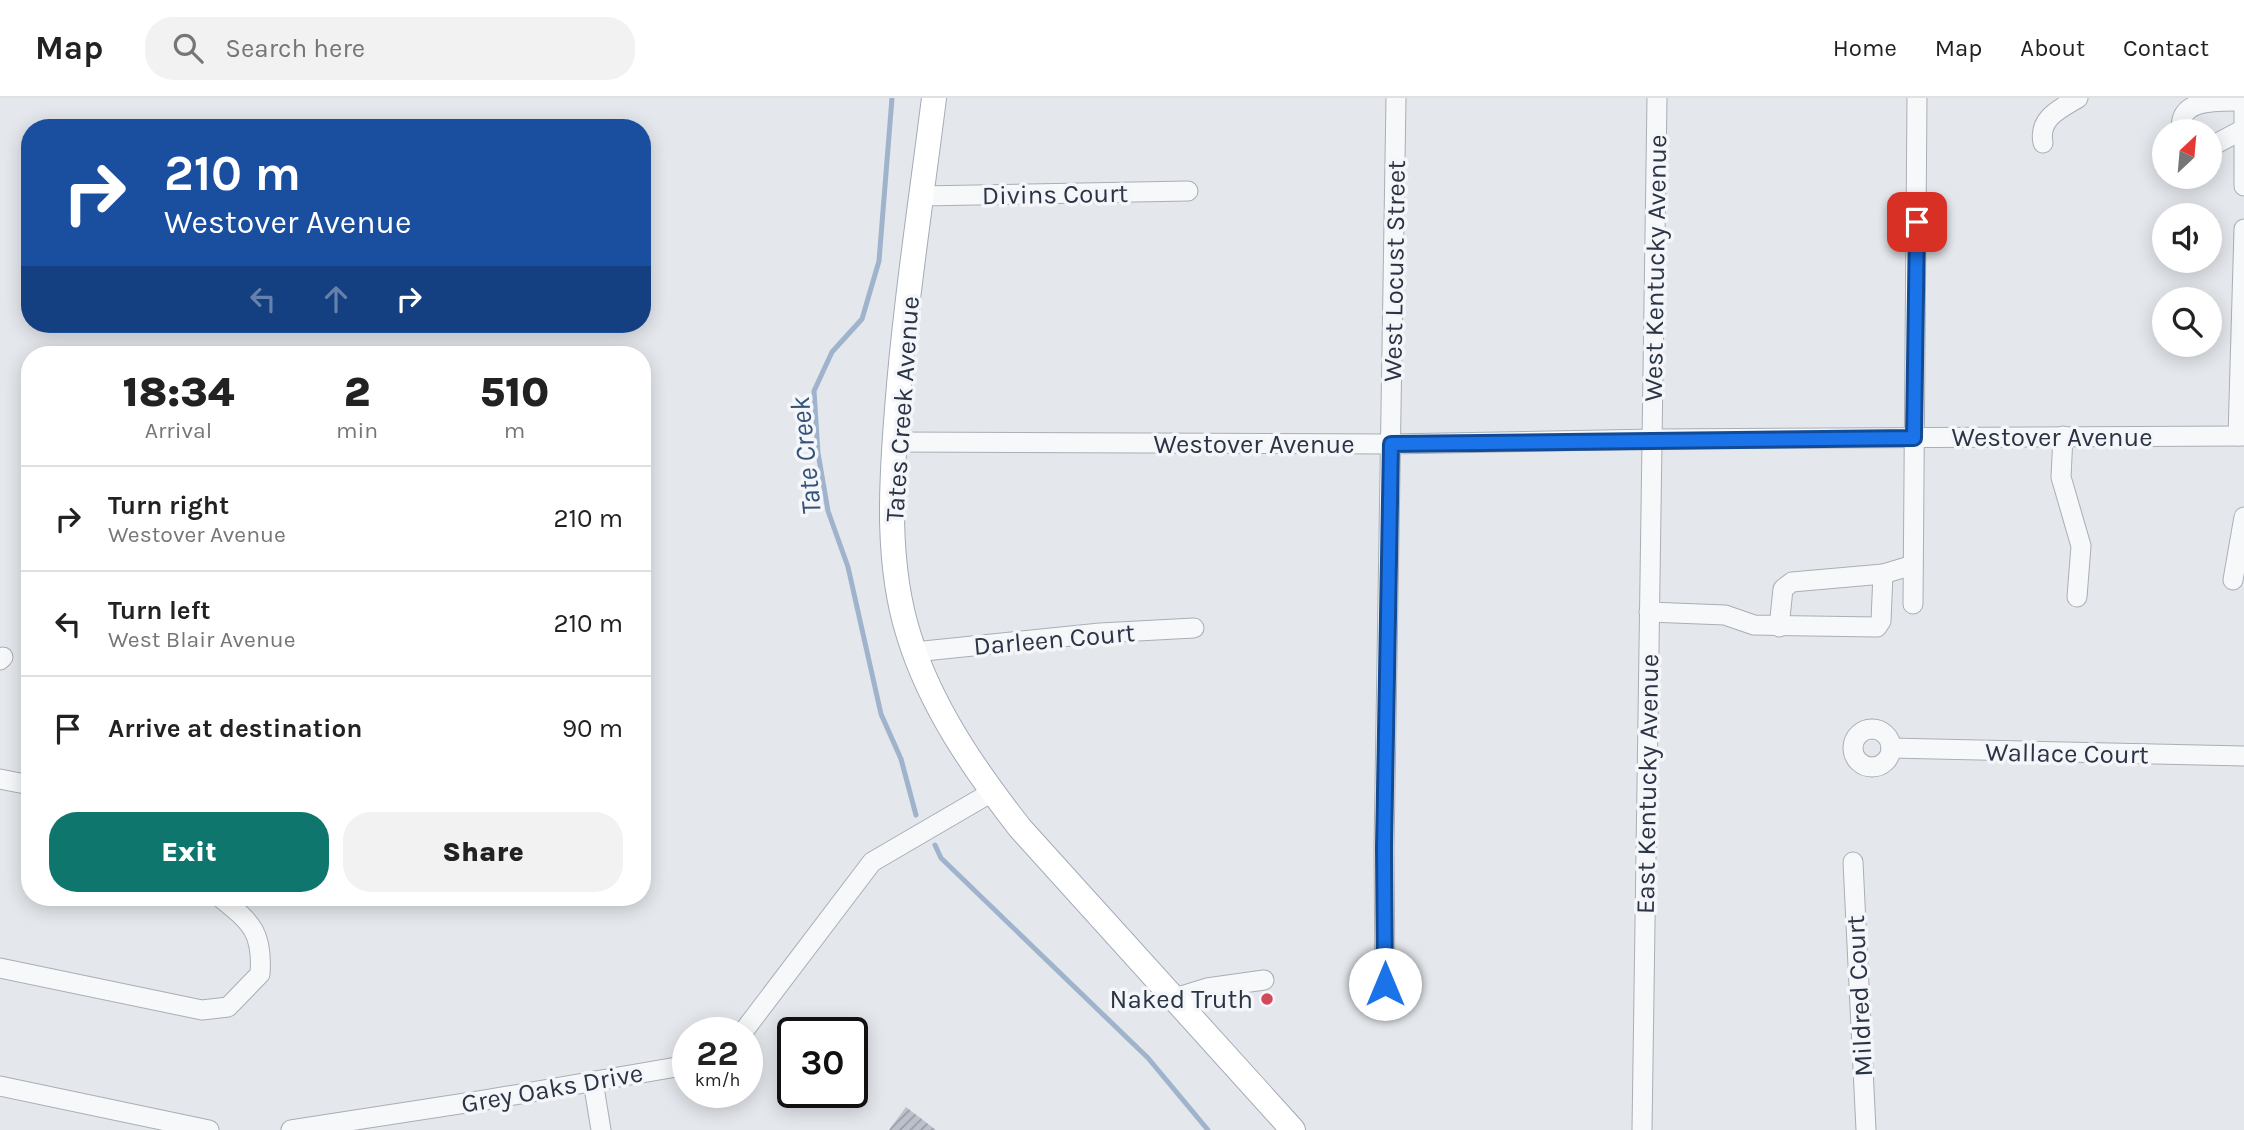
<!DOCTYPE html>
<html lang="en">
<head>
<meta charset="utf-8">
<style>
	:root { --surface:#fff; --page:#f2f2f2; --text:#222; --muted:#767676; --line:#e0e0e0; --accent:#0f766e }
	body { margin:0; font-family:Karla,sans-serif; background:var(--page); color:var(--text); height:100vh; display:flex; flex-direction:column; font-size:26px; white-space:nowrap }
	* { box-sizing:border-box; margin:0 }
	p { font-size:23px; color:var(--muted) }
	.icon { flex:none; width:38px; height:38px; fill:none; stroke:currentColor; stroke-width:2; stroke-linecap:round; stroke-linejoin:round }
	.map { position:relative; flex:1; overflow:hidden }
	.drawer { position:absolute; left:21px; top:248px; width:630px; height:560px; display:flex; flex-direction:column; background:var(--surface); border-radius:28px; box-shadow:0 4px 18px #0003 }
	.drawer>* { flex:none }
	.top-card { position:absolute; left:21px; top:21px; width:630px; height:214px; border-radius:28px; box-shadow:0 4px 18px #0003; background:#1a4fa0; color:#fff; overflow:hidden }
	.needle { width:46px; rotate:26deg }
	.tools { position:absolute; left:2152px; top:21px; display:grid; gap:14px }
	.tools a { display:grid; place-items:center; width:70px; height:70px; border-radius:50%; background:var(--surface); box-shadow:0 4px 18px #0003; font-size:35px }
	.speed { position:absolute; left:672px; top:919px; display:flex; gap:14px; font-size:35px; font-weight:700; text-align:center }
	.speed>* { display:grid; place-content:center; width:91px; height:91px; border-radius:50%; background:var(--surface); box-shadow:0 4px 18px #0003; line-height:1 }
	.speed small { font-size:18px; font-weight:400 }
	.speed .limit { border:4px solid #111; border-radius:10px; background:#fff; color:#111 }
	.pin { position:absolute; display:grid; place-items:center; width:60px; height:60px; color:#fff; margin:-30px; border-radius:14px; box-shadow:0 4px 10px #0006 }
	.me { position:absolute; width:77px; margin:-38px; rotate:0deg; stroke-linejoin:round; filter:drop-shadow(0 0 5px #0008) }
	.turn { display:flex; align-items:center; gap:24px; height:147px; padding:0 28px; font-size:32px }
	.turn .icon { width:91px; height:91px; stroke-width:2.5 }
	.turn b { display:block; font-size:49px; line-height:60px }
	.lanes { display:flex; align-items:center; height:66px; padding:0 28px; background:#0003; justify-content:center; gap:35px; direction:ltr }
	.lanes .off { opacity:.35 }
	.eta { display:flex; justify-content:space-evenly; align-items:center; height:119px; text-align:center }
	.eta b { font-size:42px; font-weight:800; line-height:49px }
	.primary-button { display:flex; gap:14px; margin-top:auto; padding:14px 28px }
	.primary-button a { flex:1; height:80px; border-radius:28px; background:var(--accent); color:#fff; font-size:28px; font-weight:800; line-height:80px; text-align:center }
	.primary-button a+a { background:var(--page); color:var(--text) }
	ul { padding:0; list-style:none }
	li { display:flex; align-items:center; gap:21px; height:105px; padding:0 28px; border-top:2px solid var(--line) }
	li div { flex:1 }
	li b { display:block; font-size:26px }
	li em { font-style:normal }
	header { display:flex; align-items:center; gap:42px; box-sizing:border-box; height:98px; padding:0 35px; background:var(--surface); border-bottom:2px solid var(--line) }
	header strong { font-size:33px }
	nav { display:flex; gap:38px; margin-inline-start:auto; font-size:24px }
	.search { width:490px; height:63px; background:var(--page); display:flex; align-items:center; gap:18px; box-sizing:border-box; padding:0 24px; border-radius:28px; color:var(--muted); font-size:26px }
	.map>svg:first-child { display:block }
	.lines { fill:none; stroke-linecap:round; stroke-linejoin:round }
	.stream { stroke:#9fb4cc; stroke-width:5 }
	.building { fill:url(#building-hatch) }
	.minor-casing { stroke:#a9aeb7; stroke-width:21 }
	.major-casing { stroke:#a3abb8; stroke-width:26 }
	.minor { stroke:#f7f8fa; stroke-width:19 }
	.major { stroke:#fff; stroke-width:24 }
	.route-casing { stroke:#114b97; stroke-width:18 }
	.route { stroke:#1a73e8; stroke-width:12 }
	.poi-dot { fill:#d1495b; stroke:#f4f6f9; stroke-width:2.5 }
	.labels { text-anchor:middle; stroke-width:7; stroke-linejoin:round; paint-order:stroke }
	.street-label { font-size:26px; fill:#2b3445; stroke:#f4f6f9 }
	.poi-label { font-size:26px; fill:#2b3445; stroke:#f4f6f9; text-anchor:end }
	.water-label { font-size:28px; font-style:italic; fill:#34527a; stroke:#f4f6f9 }
</style>
</head>
<body>
<header>
<strong>Map</strong>
<div class="search"><svg class="icon" aria-label="search" viewBox="0 0 24 24"><circle cx="10" cy="10" r="6"/><path d="M15 15l6 6"/></svg>Search here</div>
<nav><a>Home</a><a>Map</a><a>About</a><a>Contact</a></nav>
</header>
<div class="map">
<svg width="2244" height="1032" viewBox="0 0 2244 1032">
	<defs>
		<pattern id="building-hatch" width="6" height="6" patternUnits="userSpaceOnUse" patternTransform="scale(1.75)"><rect width="6" height="6" fill="#bbc0ca"/><path d="M-1 1l2-2M0 6l6-6M5 7l2-2" fill="none" stroke="#989da6"/></pattern>
	</defs>
	<rect width="100%" height="100%" fill="#e4e7ec"/>
	<g class="lines">
		<g class="stream">
			<polyline points="892,0 879,163 862,221 832,254 814,293 818,355 828,413 848,469 881,616 901,661 916,717"/>
			<polyline points="935,747 941,760 1148,960 1208,1032"/>
		</g>
	</g>
	<polygon class="building" points="906,1009 936,1032 889,1032"/>
	<g class="lines">
		<defs>
			<g id="minor">
				<polyline points="2244,2 2244,88"/>
				<path d="M 2182,33 C 2176,0 2218,3 2244,3"/>
				<path d="M 2043,45 C 2038,20 2060,11 2078,0"/>
				<polyline points="2210,49 2244,31"/>
				<polyline points="921,98 1188,93"/>
				<polyline points="2063,338 2061,379 2081,448 2077,499"/>
				<polyline points="2238,338 2244,131"/>
				<polyline points="894,344 1391,346 1654,341 2244,338"/>
				<polyline points="2233,482 2244,419"/>
				<polyline points="1913,506 1917,0"/>
				<polyline points="1649,514 1725,517 1754,527 1877,529 1881,523 1883,476 1913,467"/>
				<polyline points="1779,529 1783,491 1792,484 1883,476"/>
				<polyline points="914,554 1100,535 1194,530"/>
				<polyline points="0,562 3,559"/>
				<circle cx="1872" cy="650" r="19"/>
				<polyline points="1891,650 2244,658"/>
				<polyline points="0,681 30,687"/>
				<polyline points="1853,764 1866,1032"/>
				<path d="M 0,870 L 202,912 L 228,909 L 260,876 C 263,835 252,825 221,800"/>
				<polyline points="1385,886 1384,750 1396,0"/>
				<polyline points="1175,900 1207,890 1264,882"/>
				<polyline points="743,934 872,764 992,694"/>
				<polyline points="593,983 601,1032"/>
				<polyline points="0,988 209,1032"/>
				<polyline points="291,1032 485,1002 688,967"/>
				<polyline points="1642,1032 1657,0"/>
			</g>
			<path id="major" d="M 934,0 C 921,104 905,207 897,311 C 891,386 886,466 909,538 C 931,609 974,671 1020,730 L 1293,1032"/>
		</defs>
		<use href="#minor" class="minor-casing"/>
		<use href="#major" class="major-casing"/>
		<use href="#minor" class="minor"/>
		<use href="#major" class="major"/>
	</g>
	<g class="lines">
		<defs>
			<polyline id="route" points="1385,886 1384,750 1391,346 1914,340 1917,124"/>
		</defs>
		<use href="#route" class="route-casing"/>
		<use href="#route" class="route"/>
	</g>
	<circle class="poi-dot" cx="1267" cy="901" r="7"/>
	<g class="labels">
		<g class="street-label">
			<text transform="translate(1055 96) rotate(-1)" y="9">Divins Court</text>
			<text transform="translate(1655 170) rotate(-89)" y="9">West Kentucky Avenue</text>
			<text transform="translate(1394 173) rotate(-89)" y="9">West Locust Street</text>
			<text transform="translate(902 311) rotate(-86)" y="9">Tates Creek Avenue</text>
			<text x="2052" y="348">Westover Avenue</text>
			<text x="1254" y="355">Westover Avenue</text>
			<text transform="translate(1054 541) rotate(-5)" y="9">Darleen Court</text>
			<text transform="translate(2067 655) rotate(1)" y="9">Wallace Court</text>
			<text transform="translate(1647 686) rotate(-89)" y="9">East Kentucky Avenue</text>
			<text transform="translate(1859 898) rotate(-93)" y="9">Mildred Court</text>
			<text transform="translate(552 990) rotate(-10)" y="9">Grey Oaks Drive</text>
		</g>
		<g class="poi-label">
			<text x="1253" y="910">Naked Truth</text>
		</g>
		<g class="water-label">
			<text transform="translate(805 358) rotate(-96)" y="10">Tate Creek</text>
		</g>
	</g>
</svg>
<div class="tools">
<a><svg class="needle" viewBox="-14 -14 28 28"><path d="M0-13l5 13h-10z" fill="#e53935"/><path d="M0 13l5-13h-10z" fill="#767676"/></svg></a>
<a><svg class="icon" aria-label="sound" viewBox="0 0 24 24"><path d="M4 9h4l5-4v14l-5-4H4zM17 9q2 3 0 6"/></svg></a>
<a><svg class="icon" aria-label="search" viewBox="0 0 24 24"><circle cx="10" cy="10" r="6"/><path d="M15 15l6 6"/></svg></a>
</div>
<div class="speed"><div>22<small>km/h</small></div><div class="limit">30</div></div>
<div class="pin" style="left:1917px;top:124px;background:#d93025"><svg class="icon" aria-label="arrive" viewBox="0 0 24 24"><path d="M6 21V4h12l-3 4 3 4H6"/></svg></div>
<svg class="me" style="left:1385px;top:886px" viewBox="-20 -20 40 40"><circle r="19" fill="#fff"/><path d="M0-13L10 11 0 6-10 11z" fill="#1a73e8"/></svg>
<div class="top-card">
<div class="turn"><svg class="icon" aria-label="right" viewBox="0 0 24 24"><path d="M7 20v-9h11M14 6l5 5-5 5"/></svg><div><b>210 m</b>Westover Avenue</div></div>
<div class="lanes"><svg class="icon off" aria-label="left" viewBox="0 0 24 24"><path d="M17 20v-9H6M10 6l-5 5 5 5"/></svg><svg class="icon off" aria-label="ahead" viewBox="0 0 24 24"><path d="M12 20V5M6 11l6-6 6 6"/></svg><svg class="icon" aria-label="right" viewBox="0 0 24 24"><path d="M7 20v-9h11M14 6l5 5-5 5"/></svg></div>
</div>
<section class="drawer">
<div class="eta">
<div><b>18:34</b><p>Arrival</p></div>
<div><b>2</b><p>min</p></div>
<div><b>510</b><p>m</p></div>
</div>
<ul>
<li><svg class="icon" aria-label="right" viewBox="0 0 24 24"><path d="M7 20v-9h11M14 6l5 5-5 5"/></svg><div><b>Turn right</b><p>Westover Avenue</p></div><em>210 m</em></li>
<li><svg class="icon" aria-label="left" viewBox="0 0 24 24"><path d="M17 20v-9H6M10 6l-5 5 5 5"/></svg><div><b>Turn left</b><p>West Blair Avenue</p></div><em>210 m</em></li>
<li><svg class="icon" aria-label="arrive" viewBox="0 0 24 24"><path d="M6 21V4h12l-3 4 3 4H6"/></svg><div><b>Arrive at destination</b></div><em>90 m</em></li>
</ul>
<div class="primary-button"><a>Exit</a><a>Share</a></div>
</section>
</div>
</body>
</html>
